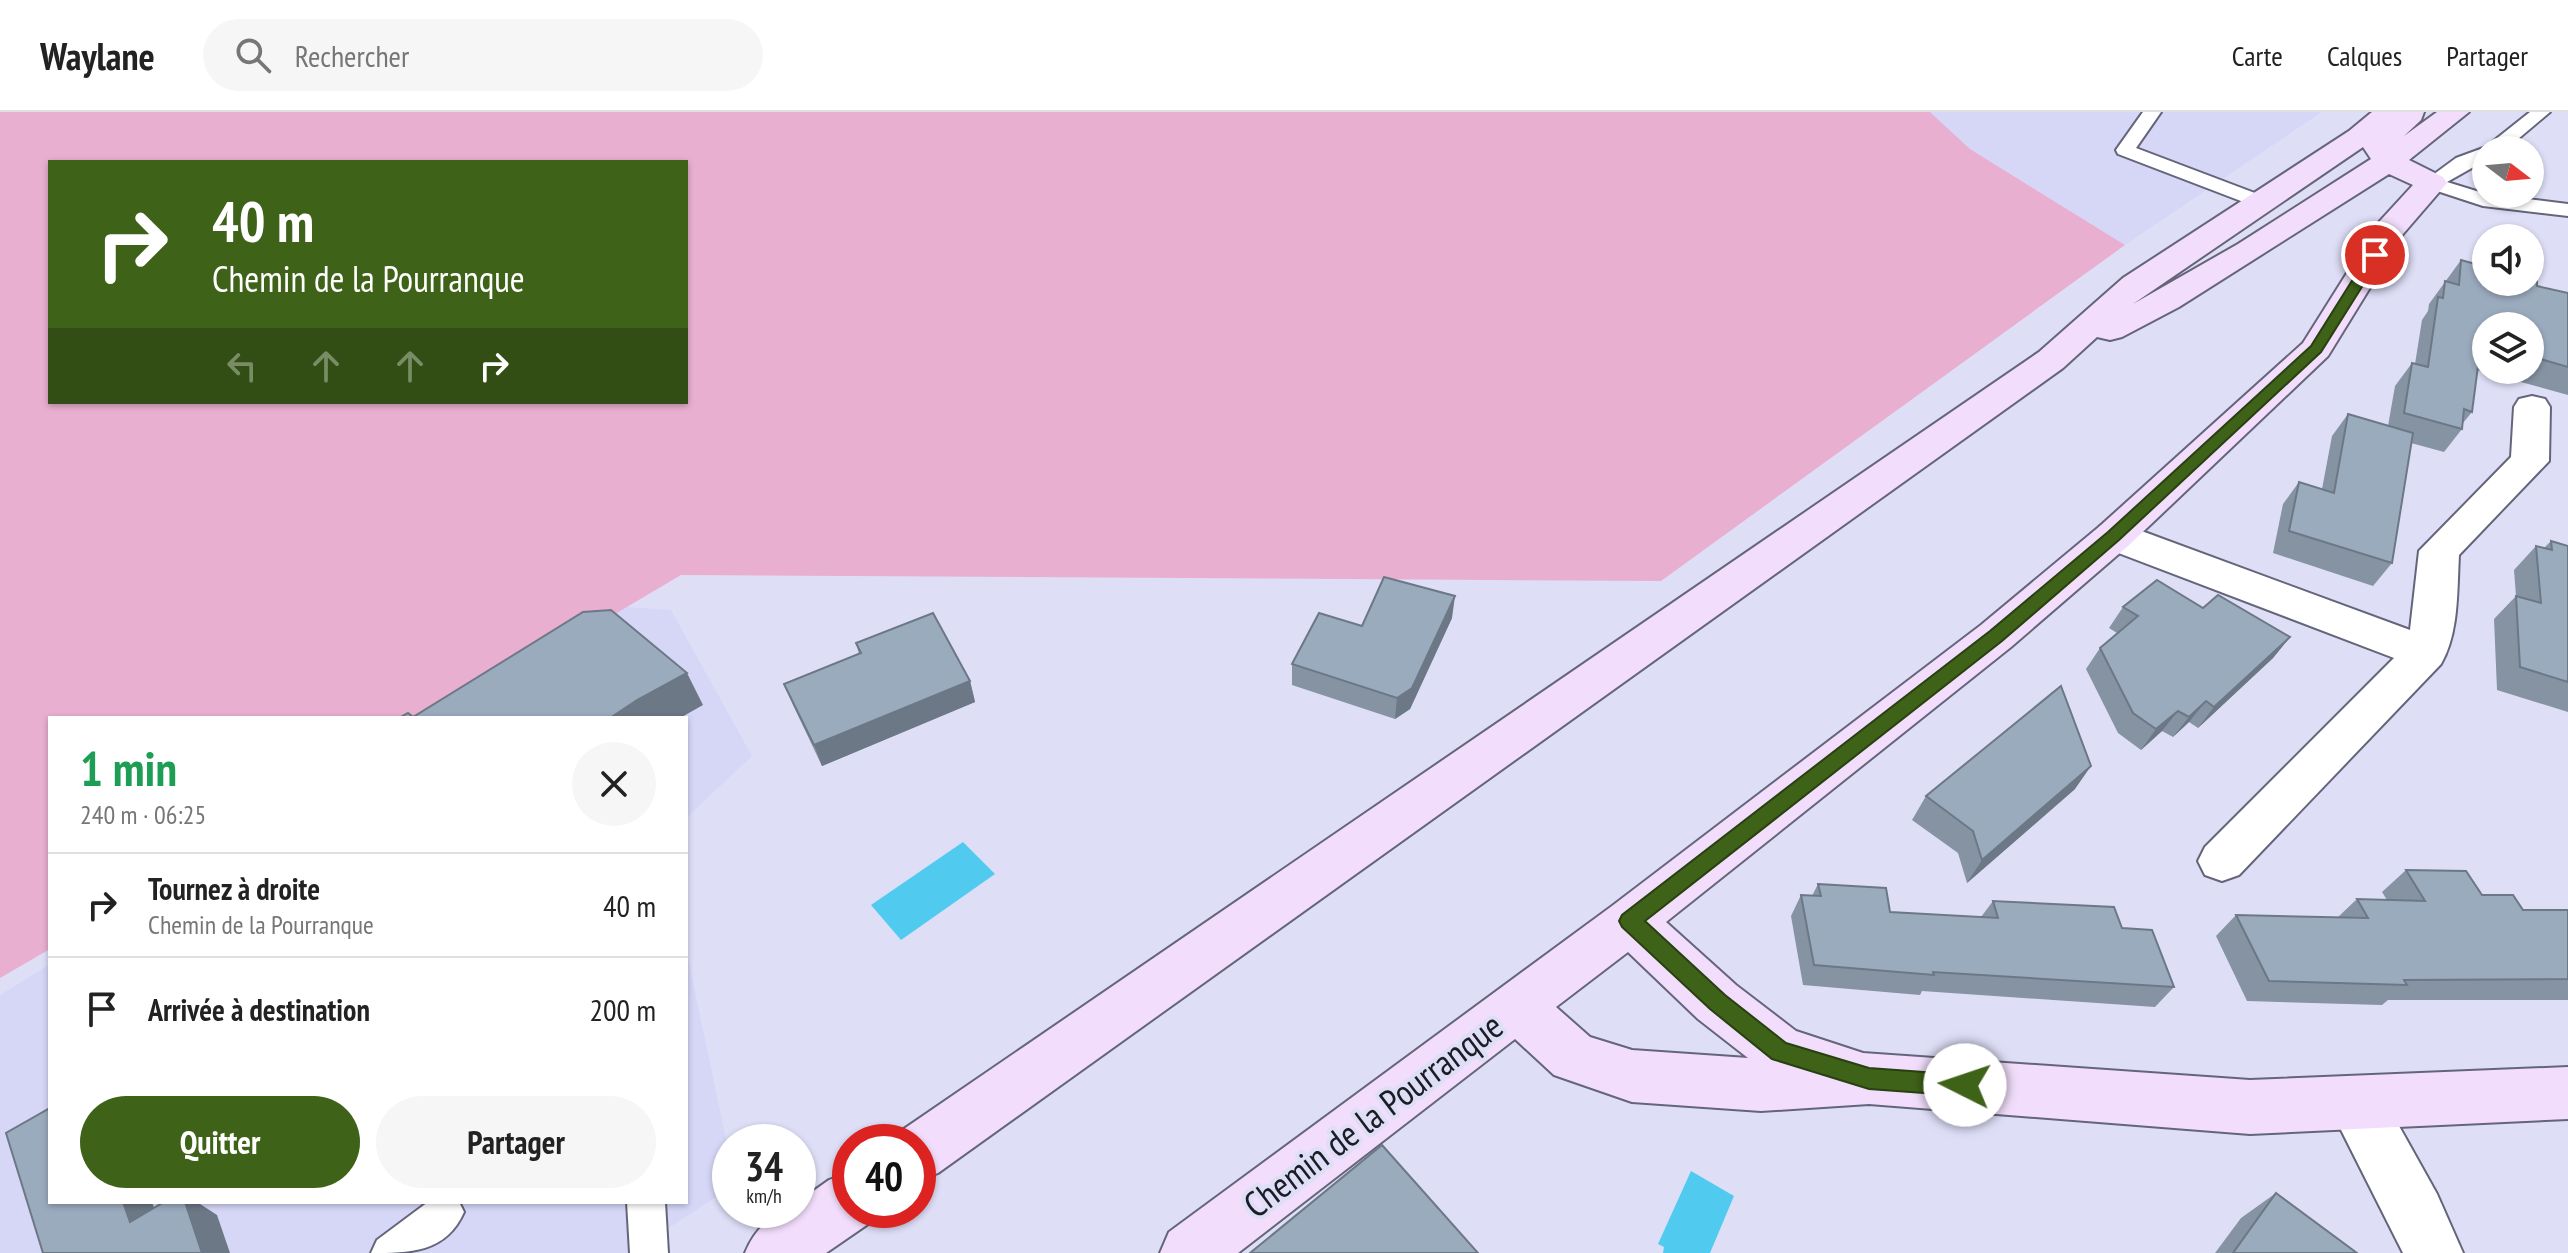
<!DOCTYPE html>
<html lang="fr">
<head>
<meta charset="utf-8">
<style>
	:root { --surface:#fff; --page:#f6f6f6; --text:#222; --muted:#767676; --line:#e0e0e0; --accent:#3f6219 }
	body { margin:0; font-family:"PT Sans Narrow",sans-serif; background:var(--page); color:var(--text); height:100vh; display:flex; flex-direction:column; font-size:30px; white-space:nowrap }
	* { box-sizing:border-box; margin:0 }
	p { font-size:26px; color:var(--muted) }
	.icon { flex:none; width:44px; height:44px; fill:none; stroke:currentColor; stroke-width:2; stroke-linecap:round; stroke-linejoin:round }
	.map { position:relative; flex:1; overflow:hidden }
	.details { position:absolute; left:48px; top:604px; width:640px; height:488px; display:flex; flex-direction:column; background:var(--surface); border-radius:0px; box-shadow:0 2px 6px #0004 }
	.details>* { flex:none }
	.banner { position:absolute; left:48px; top:48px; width:640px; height:244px; border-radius:0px; box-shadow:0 2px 6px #0004; background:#3f6219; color:#fff; overflow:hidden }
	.needle { width:52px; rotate:106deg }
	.fabs { position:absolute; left:2472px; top:24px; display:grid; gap:16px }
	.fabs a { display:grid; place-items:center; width:72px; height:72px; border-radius:50%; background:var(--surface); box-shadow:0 2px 6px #0004; font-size:40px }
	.speed { position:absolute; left:712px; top:1012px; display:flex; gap:16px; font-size:40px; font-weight:700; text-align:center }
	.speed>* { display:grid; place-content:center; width:104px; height:104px; border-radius:50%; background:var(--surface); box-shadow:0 2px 6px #0004; line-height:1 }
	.speed small { font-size:20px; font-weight:400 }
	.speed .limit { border:12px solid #d22; background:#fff; color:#111 }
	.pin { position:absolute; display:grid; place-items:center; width:68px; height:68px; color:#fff; margin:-34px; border:4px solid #fff; border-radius:50%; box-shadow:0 2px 8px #0007 }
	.me { position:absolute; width:88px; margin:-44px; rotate:274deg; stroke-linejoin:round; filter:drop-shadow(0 0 6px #0008) }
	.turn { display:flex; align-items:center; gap:28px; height:168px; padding:0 32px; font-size:36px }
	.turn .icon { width:104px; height:104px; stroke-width:2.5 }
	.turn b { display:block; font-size:56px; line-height:68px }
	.lanes { display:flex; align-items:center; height:76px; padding:0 32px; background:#0003; justify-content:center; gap:40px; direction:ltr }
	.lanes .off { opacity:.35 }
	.round { display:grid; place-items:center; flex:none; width:84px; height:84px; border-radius:42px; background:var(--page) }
	.headline { display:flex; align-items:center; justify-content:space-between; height:136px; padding:0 32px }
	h1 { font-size:48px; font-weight:600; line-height:60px; color:#1e9e55 }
	.cta { display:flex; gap:16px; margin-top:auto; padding:16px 32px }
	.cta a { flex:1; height:92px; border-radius:48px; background:var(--accent); color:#fff; font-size:32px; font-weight:600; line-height:92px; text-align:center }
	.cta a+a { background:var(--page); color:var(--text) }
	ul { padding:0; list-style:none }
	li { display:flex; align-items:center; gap:24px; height:104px; padding:0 32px; border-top:2px solid var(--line) }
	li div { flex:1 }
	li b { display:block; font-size:30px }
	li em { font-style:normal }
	header { display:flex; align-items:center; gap:48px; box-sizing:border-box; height:112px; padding:0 40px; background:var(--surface); border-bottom:2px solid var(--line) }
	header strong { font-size:38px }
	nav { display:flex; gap:44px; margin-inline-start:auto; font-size:28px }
	.search { width:560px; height:72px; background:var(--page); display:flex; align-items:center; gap:20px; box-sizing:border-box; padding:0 28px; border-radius:44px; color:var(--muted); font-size:30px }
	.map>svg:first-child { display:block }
	.built { fill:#d6d7f7 }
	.green { fill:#e9afd0; fill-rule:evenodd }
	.water { fill:#51caf0 }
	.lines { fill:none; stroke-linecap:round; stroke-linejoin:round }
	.lane-casing { stroke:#64657a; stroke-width:4 }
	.street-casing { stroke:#64657a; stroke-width:4 }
	.secondary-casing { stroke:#64657a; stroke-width:4 }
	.lane { fill:#fff; fill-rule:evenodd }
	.street { fill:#fff; fill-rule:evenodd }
	.secondary { fill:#f2defc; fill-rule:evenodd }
	.wall { fill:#8593a3; fill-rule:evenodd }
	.shaded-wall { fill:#6c7885 }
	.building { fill:#9babbe; stroke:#6c7885; stroke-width:2 }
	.route { fill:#3f6219; stroke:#294010; stroke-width:2 }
	.labels { text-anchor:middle; stroke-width:8; stroke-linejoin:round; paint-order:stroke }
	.near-street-label { font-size:36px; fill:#1b1c24; stroke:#dedff7 }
</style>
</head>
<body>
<header>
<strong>Waylane</strong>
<div class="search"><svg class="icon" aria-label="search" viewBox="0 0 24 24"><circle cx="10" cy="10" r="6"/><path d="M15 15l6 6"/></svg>Rechercher</div>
<nav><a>Carte</a><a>Calques</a><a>Partager</a></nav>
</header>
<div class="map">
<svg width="2568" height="1141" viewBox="0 0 2568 1141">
	<rect width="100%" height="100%" fill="#dedff7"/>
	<g class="built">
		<polygon points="1930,0 2322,0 2125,133 1970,37"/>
		<polygon points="626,495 671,498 752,644 686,706 686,606 447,606"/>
		<polygon points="686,837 730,1046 730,1076 630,1141 0,1141 0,883 50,852 50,1090 686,1090"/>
	</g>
	<path class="green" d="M 0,0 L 1930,0 L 1970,37 L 2125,133 L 1661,469 L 681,463 L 439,606 L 50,606 L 50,837 L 0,866 ZM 50,50 L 686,50 L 686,290 L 50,290 Z"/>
	<g class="water">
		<polygon points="963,730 995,762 901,828 871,793"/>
		<polygon points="1691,1059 1734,1084 1710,1141 1663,1141 1664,1135 1658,1132"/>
	</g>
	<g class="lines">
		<defs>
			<g id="lane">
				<polygon points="2143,0 2161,0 2136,36 2268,86 2271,90 2268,94 2254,94 2118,42 2116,38"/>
				<polygon points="2530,0 2550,0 2505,38 2486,38 2486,48 2447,70 2486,82 2568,92 2568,104 2483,94 2425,75 2422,71 2456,46 2486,35"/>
				<path d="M 428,1090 L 459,1090 L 464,1100 C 446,1141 409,1141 371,1141 L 377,1128 Z"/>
				<polygon points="627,1090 665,1090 668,1141 630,1141"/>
			</g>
			<g id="street">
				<path d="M 2532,284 L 2545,287 L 2550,295 L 2549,349 L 2459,443 C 2457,479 2459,521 2441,552 L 2239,763 L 2222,769 L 2205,763 L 2198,749 L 2205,735 L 2394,546 L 2100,434 L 2094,424 L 2100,414 L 2114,410 L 2128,414 L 2410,518 L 2419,439 L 2511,345 L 2514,295 L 2519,287 Z"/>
				<polygon points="2355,964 2375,971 2437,1082 2463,1141 2403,1141 2327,990 2335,971"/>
			</g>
			<g id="secondary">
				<path d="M 2372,0 L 2424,0 L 2421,8 L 2404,24 L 2437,0 L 2469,0 L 2409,48 L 2443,65 L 2447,71 L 2403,122 L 2328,244 L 2128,434 L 2011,535 L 1666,810 L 1736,873 L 1796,919 L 1863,941 L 2250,968 L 2568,955 L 2568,1007 L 2250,1022 L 1869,992 L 1761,999 L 1632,990 L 1554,963 L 1515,927 L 1238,1141 L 1160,1141 L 1169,1120 L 1612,794 L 1981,513 L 2100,414 L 2303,231 L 2379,110 L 2413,73 L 2389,62 L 2179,195 L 2122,225 L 2110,228 L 2097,225 L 2063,256 L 938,1061 L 918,1069 L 918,1030 L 894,1030 L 898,1021 L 2039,240 L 2123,166 L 2349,19 ZM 2363,35 L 2371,47 L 2238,132 L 2133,192 ZM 1628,840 L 1698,907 L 1748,946 L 1632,938 L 1590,925 L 1556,895 Z"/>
				<path d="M 850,1060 L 850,1098 L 875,1098 L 871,1110 L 826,1141 L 745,1141 C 754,1119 772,1098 798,1098 L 798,1090 L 829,1068 Z"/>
			</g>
		</defs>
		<use href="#lane" class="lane-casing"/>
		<use href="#street" class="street-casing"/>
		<use href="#secondary" class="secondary-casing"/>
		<use href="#lane" class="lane"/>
		<use href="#street" class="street"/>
		<use href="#secondary" class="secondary"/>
	</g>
	<g class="wall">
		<path d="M 2461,148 L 2537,174 L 2568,181 L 2568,283 L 2477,258 L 2472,300 L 2463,311 L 2462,317 L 2444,340 L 2411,331 L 2392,451 L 2373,474 L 2273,441 L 2283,392 L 2299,370 L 2322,377 L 2332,324 L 2348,302 L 2388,314 L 2395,274 L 2412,251 L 2415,252 L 2422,208 L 2428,199 L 2429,192 ZM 2486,214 L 2530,214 L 2530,258 L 2486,258 Z"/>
		<polygon points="2551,429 2568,434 2568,600 2497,578 2494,507 2516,484 2514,458 2536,434 2544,436"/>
		<polygon points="2123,495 2203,496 2290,525 2273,546 2198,616 2189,610 2173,625 2162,619 2141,638 2118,621 2086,557 2100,536 2117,521 2109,516"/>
		<polygon points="1452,506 1410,597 1395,607 1292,573 1292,552 1362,514"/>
		<polygon points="856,531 970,569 975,590 822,654 793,593 784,572 859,542"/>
		<polygon points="2075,677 1967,771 1958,741 1912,708 1926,684"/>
		<polygon points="2406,758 2482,783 2523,798 2568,798 2568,888 2388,888 2382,893 2247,889 2216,824 2236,803 2337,806 2357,787 2387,788 2382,780"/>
		<polygon points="1818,772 1890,800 1981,805 1993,789 2122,816 2174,875 2155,895 1922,879 1920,883 1803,873 1791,804 1801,783 1812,784"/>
		<polygon points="2276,1081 2357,1141 2215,1141 2241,1106"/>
	</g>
	<g class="shaded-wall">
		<polygon points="1455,484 1452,506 1410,597 1395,607 1397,586"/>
		<polygon points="2290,525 2273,546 2198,616 2214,595"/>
		<polygon points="687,561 703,593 680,606 610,606 637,588"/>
		<polygon points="970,569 975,590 822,654 814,633"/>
		<polygon points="2206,589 2189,610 2173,625 2189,605"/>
		<polygon points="2178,599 2162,619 2141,638 2156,617"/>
		<polygon points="2091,654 2075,677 1967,771 1982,748"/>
		<polygon points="123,1090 152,1090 167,1132 130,1110"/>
		<polygon points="185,1090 197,1090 217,1103 230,1141 202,1141"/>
	</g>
	<g class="building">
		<polygon points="2461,148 2486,155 2486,170 2530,170 2530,166 2537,168 2537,174 2568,181 2568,255 2530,244 2530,214 2486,214 2486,232 2481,231 2472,300 2464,297 2462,317 2404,301 2412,251 2428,255 2438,185 2443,186 2445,169 2459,173"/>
		<polygon points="2348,302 2413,321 2392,451 2289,419 2299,370 2334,381"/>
		<polygon points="2551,429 2568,434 2568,570 2520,555 2516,484 2541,491 2536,434 2552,438"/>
		<polygon points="1384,465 1455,484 1412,576 1397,586 1292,552 1319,501 1362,514"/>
		<polygon points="2157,468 2203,496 2218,483 2290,525 2214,595 2206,589 2189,605 2178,599 2156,617 2133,601 2100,536 2138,504 2123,495"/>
		<polygon points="611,498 687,561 637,588 610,606 399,606 408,601 413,605 583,500"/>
		<polygon points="933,501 970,569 814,633 784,572 861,541 856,531"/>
		<polygon points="2061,574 2091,654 1982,748 1973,719 1926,684"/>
		<polygon points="2406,758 2466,759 2482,783 2513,783 2523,798 2568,798 2568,867 2404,868 2407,873 2269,869 2236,803 2368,806 2357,787 2425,789"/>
		<polygon points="1818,772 1886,776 1890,800 1998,806 1993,789 2114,795 2122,816 2152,818 2174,875 1933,860 1934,863 1814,853 1801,783 1821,784"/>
		<polygon points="50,996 50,1090 123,1090 130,1110 164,1090 185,1090 202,1141 43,1141 6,1021"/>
		<polygon points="1382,1033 1478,1141 1250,1141"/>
		<polygon points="2276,1081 2357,1141 2233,1141"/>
	</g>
	<polygon class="route" points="2370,140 2382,143 2321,240 2119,428 2002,529 1645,809 1725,883 1786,931 1869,956 1965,963 1973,966 1976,973 1973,981 1965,984 1869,977 1772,947 1710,897 1622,815 1619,809 1622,803 1990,519 2108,420 2311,234"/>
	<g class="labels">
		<g class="near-street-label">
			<text transform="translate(1373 1003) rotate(-37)" y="13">Chemin de la Pourranque</text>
		</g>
	</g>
</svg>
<div class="fabs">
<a><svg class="needle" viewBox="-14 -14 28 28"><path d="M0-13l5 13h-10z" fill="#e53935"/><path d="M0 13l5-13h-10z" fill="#767676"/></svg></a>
<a><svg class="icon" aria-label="sound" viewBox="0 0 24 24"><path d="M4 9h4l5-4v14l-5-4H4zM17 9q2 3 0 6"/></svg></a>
<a><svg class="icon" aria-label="layers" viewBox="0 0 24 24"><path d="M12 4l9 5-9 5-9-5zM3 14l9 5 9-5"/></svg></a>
</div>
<div class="speed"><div>34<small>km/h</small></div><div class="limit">40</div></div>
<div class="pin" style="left:2375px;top:143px;background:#d93025"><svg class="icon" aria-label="arrive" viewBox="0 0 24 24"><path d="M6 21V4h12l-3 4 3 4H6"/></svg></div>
<svg class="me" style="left:1965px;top:973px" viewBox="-20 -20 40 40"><circle r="19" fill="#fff"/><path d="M0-13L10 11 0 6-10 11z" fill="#3f6219"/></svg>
<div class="banner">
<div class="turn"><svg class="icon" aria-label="right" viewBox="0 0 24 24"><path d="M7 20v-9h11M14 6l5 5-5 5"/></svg><div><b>40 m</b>Chemin de la Pourranque</div></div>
<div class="lanes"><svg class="icon off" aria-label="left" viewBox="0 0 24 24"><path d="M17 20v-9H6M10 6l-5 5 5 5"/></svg><svg class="icon off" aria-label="ahead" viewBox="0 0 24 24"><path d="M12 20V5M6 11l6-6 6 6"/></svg><svg class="icon off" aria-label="ahead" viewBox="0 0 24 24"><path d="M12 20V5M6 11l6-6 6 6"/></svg><svg class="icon" aria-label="right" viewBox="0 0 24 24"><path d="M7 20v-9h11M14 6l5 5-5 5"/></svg></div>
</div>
<section class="details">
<div class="headline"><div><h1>1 min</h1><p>240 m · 06:25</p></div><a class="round"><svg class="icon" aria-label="close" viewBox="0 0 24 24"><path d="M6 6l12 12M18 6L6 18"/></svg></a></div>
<ul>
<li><svg class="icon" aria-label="right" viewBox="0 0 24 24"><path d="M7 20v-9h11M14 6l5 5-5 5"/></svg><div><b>Tournez à droite</b><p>Chemin de la Pourranque</p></div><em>40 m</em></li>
<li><svg class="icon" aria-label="arrive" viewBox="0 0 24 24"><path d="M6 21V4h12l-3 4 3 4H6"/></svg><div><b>Arrivée à destination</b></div><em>200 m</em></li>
</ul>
<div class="cta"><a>Quitter</a><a>Partager</a></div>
</section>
</div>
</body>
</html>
